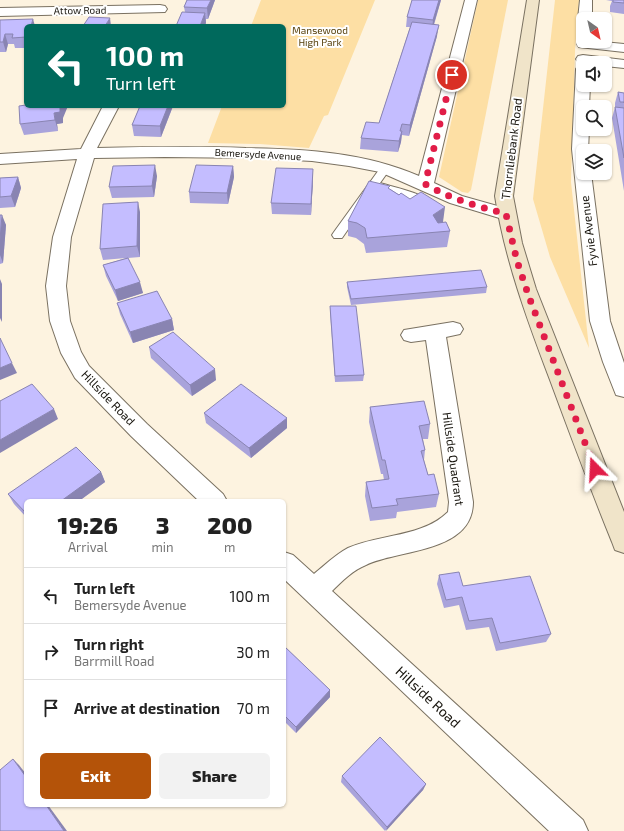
<!DOCTYPE html>
<html lang="en">
<head>
<meta charset="utf-8">
<style>
	:root { --surface:#fff; --page:#f2f2f2; --text:#222; --muted:#767676; --line:#e0e0e0; --accent:#b45309 }
	body { margin:0; font-family:"Exo 2",sans-serif; background:var(--page); color:var(--text); height:100vh; display:flex; flex-direction:column; font-size:15px; white-space:nowrap }
	* { box-sizing:border-box; margin:0 }
	p { font-size:13px; color:var(--muted) }
	.icon { flex:none; width:22px; height:22px; fill:none; stroke:currentColor; stroke-width:2; stroke-linecap:round; stroke-linejoin:round }
	.map { position:relative; flex:1; overflow:hidden }
	.side { position:absolute; left:24px; top:499px; width:262px; height:308px; display:flex; flex-direction:column; background:var(--surface); border-radius:6px; box-shadow:0 1px 3px #0004 }
	.side>* { flex:none }
	.hud { position:absolute; left:24px; top:24px; width:262px; height:84px; border-radius:6px; box-shadow:0 1px 3px #0004; background:#00695c; color:#fff; overflow:hidden }
	.needle { width:26px; rotate:146deg }
	.buttons { position:absolute; left:576px; top:12px; display:grid; gap:8px }
	.buttons a { display:grid; place-items:center; width:36px; height:36px; border-radius:6px; background:var(--surface); box-shadow:0 1px 3px #0004; font-size:20px }
	.pin { position:absolute; display:grid; place-items:center; width:34px; height:34px; color:#fff; margin:-17px; border:2px solid #fff; border-radius:50%; box-shadow:0 1px 4px #0007 }
	.me { position:absolute; width:44px; margin:-22px; rotate:339deg; stroke-linejoin:round; filter:drop-shadow(0 0 3px #0008) }
	.turn { display:flex; align-items:center; gap:14px; height:84px; padding:0 16px; font-size:18px }
	.turn .icon { width:52px; height:52px; stroke-width:2.5 }
	.turn b { display:block; font-size:28px; line-height:34px }
	.eta { display:flex; justify-content:space-evenly; align-items:center; height:68px; text-align:center }
	.eta b { font-size:24px; font-weight:800; line-height:28px }
	.action { display:flex; gap:8px; margin-top:auto; padding:8px 16px }
	.action a { flex:1; height:46px; border-radius:6px; background:var(--accent); color:#fff; font-size:16px; font-weight:800; line-height:46px; text-align:center }
	.action a+a { background:var(--page); color:var(--text) }
	ul { padding:0; list-style:none }
	li { display:flex; align-items:center; gap:12px; height:56px; padding:0 16px; border-top:1px solid var(--line) }
	li div { flex:1 }
	li b { display:block; font-size:15px }
	li em { font-style:normal }
	.map>svg:first-child { display:block }
	.green { fill:#fddfa4 }
	.lines { fill:none; stroke-linecap:round; stroke-linejoin:round }
	.lane-casing { stroke:#7a7161; stroke-width:2 }
	.street-casing { stroke:#7a7161; stroke-width:2 }
	.secondary-casing { stroke:#7a7161; stroke-width:2 }
	.lane { fill:#fff; fill-rule:evenodd }
	.street { fill:#fff; fill-rule:evenodd }
	.secondary { fill:#f0e4c9; fill-rule:evenodd }
	.wall { fill:#a9a3db }
	.shaded-wall { fill:#8984b2 }
	.building { fill:#c4bdff; stroke:#8984b2 }
	.route { stroke:#e11d48; stroke-width:7; stroke-dasharray:0 12.6 }
	.labels { text-anchor:middle; stroke-width:4; stroke-linejoin:round; paint-order:stroke }
	.far-street-label { font-size:10px; fill:#18150e; stroke:#fff }
	.far-park-label { font-size:10px; fill:#543d07; stroke:#fff }
	.street-label { font-size:12px; fill:#18150e; stroke:#fff }
	.near-street-label { font-size:14px; fill:#18150e; stroke:#fff }
</style>
</head>
<body>
<div class="map">
<svg width="624" height="831" viewBox="0 0 624 831">
	<rect width="100%" height="100%" fill="#fdf3e0"/>
	<g class="green">
		<polygon points="261,0 375,0 328,115 324,116 309,148 260,144 208,143 222,106 284,106 284,26 251,26"/>
		<polygon points="478,0 508,0 471,190 468,193 462,192 439,177"/>
		<polygon points="555,0 579,0 575,51 571,182 589,348 550,257 533,199"/>
	</g>
	<g class="lines">
		<defs>
			<path id="lane" d="M 385,166 L 390,169 L 380,183 C 393,187 424,193 432,204 L 430,206 L 422,206 L 408,199 L 376,189 L 342,238 L 334,238 L 332,235 L 334,232 L 381,167 Z"/>
			<g id="street">
				<path d="M 465,0 L 477,0 L 434,183 L 462,196 L 512,210 L 515,214 L 512,218 L 506,220 L 450,203 L 380,172 L 349,166 L 312,161 L 257,158 L 165,157 L 94,158 L 71,237 L 66,286 L 70,321 L 81,352 L 89,366 L 147,424 L 223,494 L 227,501 L 199,501 L 131,436 L 75,378 L 61,353 L 50,321 L 46,286 L 53,237 L 77,159 L 0,164 L 0,154 L 81,149 L 103,106 L 119,106 L 97,148 C 147,147 197,146 246,148 C 304,149 365,152 419,176 Z"/>
				<polygon points="580,0 592,0 592,19 583,19 583,23 578,19"/>
				<polygon points="160,5 165,6 167,9 165,12 0,16 0,8"/>
				<polygon points="583,40 624,44 624,52 579,47 577,44 579,41"/>
				<polygon points="583,55 624,60 624,68 605,66 605,63 578,62 576,59 578,56"/>
				<polygon points="583,65 583,85 590,85 589,107 583,107 583,129 589,129 588,151 583,151 583,173 591,173 610,321 624,363 624,397 616,395 603,362 590,321 572,149 576,69 578,66"/>
				<path d="M 453,322 L 460,324 L 463,329 L 460,334 L 446,337 L 473,502 C 473,553 399,549 366,565 C 353,570 342,581 332,591 L 583,820 L 588,831 L 549,831 L 284,579 L 284,552 L 293,555 L 314,574 C 325,565 335,555 348,548 C 380,534 423,537 448,512 L 449,502 L 426,340 L 411,342 L 404,340 L 401,335 L 404,330 Z"/>
			</g>
			<path id="secondary" d="M 527,0 L 539,0 L 513,196 L 522,243 L 536,289 L 624,512 L 624,553 L 615,550 L 612,542 C 590,488 570,434 550,380 C 527,319 505,260 495,196 Z"/>
		</defs>
		<use href="#lane" class="lane-casing"/>
		<use href="#street" class="street-casing"/>
		<use href="#secondary" class="secondary-casing"/>
		<use href="#lane" class="lane"/>
		<use href="#street" class="street"/>
		<use href="#secondary" class="secondary"/>
	</g>
	<g class="wall">
		<polygon points="187,0 215,0 208,19 206,19 206,23 185,12 184,7"/>
		<polygon points="412,0 441,0 434,25 437,36 409,136 402,135 401,142 398,152 360,149 361,138 379,123 410,27 406,27 407,17"/>
		<polygon points="606,0 624,0 624,14 610,12 610,6 612,1"/>
		<polygon points="0,20 26,26 26,48 15,48 14,44 8,44 6,52 0,52"/>
		<polygon points="618,92 624,93 624,191 612,118 615,107 615,103"/>
		<polygon points="140,106 173,106 161,137 134,136 132,125"/>
		<polygon points="63,118 63,123 57,124 58,131 24,135 20,124"/>
		<polygon points="233,166 234,177 228,204 190,203 189,192"/>
		<polygon points="157,176 154,197 112,198 109,187"/>
		<polygon points="18,177 21,188 15,207 0,208 0,178"/>
		<polygon points="313,180 311,215 272,214 271,203"/>
		<polygon points="390,189 443,222 450,231 447,247 366,253 364,244 356,238 348,236 348,221"/>
		<polygon points="140,212 140,257 128,258 143,293 118,301 106,276 103,265 126,258 103,260 100,249"/>
		<polygon points="0,215 6,225 3,263 0,264"/>
		<polygon points="347,282 487,287 486,293 351,305 347,287"/>
		<polygon points="117,303 172,319 174,330 133,343 120,314"/>
		<polygon points="330,306 364,375 363,381 335,382 330,312"/>
		<polygon points="149,347 216,380 192,396 151,358"/>
		<polygon points="370,407 430,424 428,439 423,439 425,450 424,460 428,475 439,494 436,507 397,512 396,518 370,521 365,496 366,482 384,480 383,474 381,474 369,422"/>
		<polygon points="204,413 287,418 287,428 251,458 206,423"/>
		<polygon points="101,472 105,482 79,501 26,501 26,517 14,504 8,494"/>
		<polygon points="439,575 463,586 551,634 546,642 496,651 489,627 466,630 459,605 444,608 437,584"/>
		<polygon points="284,646 330,690 330,697 296,733 284,721"/>
		<polygon points="342,776 426,784 423,790 385,831 341,782"/>
	</g>
	<g class="shaded-wall">
		<polygon points="211,0 215,0 208,19 207,8"/>
		<polygon points="439,0 441,0 432,30 433,20"/>
		<polygon points="205,13 206,23 205,26 200,26"/>
		<polygon points="110,18 111,26 105,26"/>
		<polygon points="33,19 35,26 31,26"/>
		<polygon points="439,25 437,36 409,136 410,125"/>
		<polygon points="5,34 8,44 6,52 3,42"/>
		<polygon points="60,106 68,106 63,118 63,123 57,124 58,131 55,120 54,113"/>
		<polygon points="168,106 173,106 161,137 160,126"/>
		<polygon points="402,131 401,142 398,152 399,141"/>
		<polygon points="155,165 157,176 154,197 152,186"/>
		<polygon points="233,166 234,177 228,204 227,193"/>
		<polygon points="313,169 313,180 311,215 311,204"/>
		<polygon points="18,177 21,188 15,207 11,196"/>
		<polygon points="138,202 140,212 140,257 137,246"/>
		<polygon points="445,207 443,222 430,230 433,215"/>
		<polygon points="2,215 6,225 3,263 0,255 0,240"/>
		<polygon points="0,279 2,284 2,322 0,318"/>
		<polygon points="140,282 143,293 118,301 115,290"/>
		<polygon points="172,319 174,330 133,343 130,332"/>
		<polygon points="12,363 17,373 0,380 0,368"/>
		<polygon points="215,369 216,380 192,396 190,385"/>
		<polygon points="54,409 58,419 0,453 0,440"/>
		<polygon points="287,418 287,428 251,458 249,448"/>
		<polygon points="101,472 105,482 79,501 61,501"/>
		<polygon points="330,690 330,697 296,733 296,727"/>
		<polygon points="13,759 19,765 26,774 26,777"/>
		<polygon points="426,784 423,790 386,831 387,827"/>
		<polygon points="46,805 48,805 67,831 64,831"/>
	</g>
	<g class="building">
		<polygon points="187,0 211,0 207,8 184,7"/>
		<polygon points="412,0 439,0 433,20 407,17"/>
		<polygon points="613,0 624,0 624,3 613,2"/>
		<polygon points="182,12 205,13 200,26 176,26"/>
		<polygon points="89,17 110,18 105,26 83,26"/>
		<polygon points="33,19 31,26 26,26 26,37 12,38 13,34 5,34 3,42 0,42 0,20"/>
		<polygon points="412,22 439,25 410,125 402,124 400,131 402,131 399,141 361,138 366,122 379,123"/>
		<polygon points="618,92 624,93 624,103 624,102 620,102"/>
		<polygon points="26,105 26,106 60,106 60,112 54,113 55,120 20,124 19,106"/>
		<polygon points="140,106 168,106 160,126 132,125"/>
		<polygon points="615,107 624,108 624,158"/>
		<polygon points="155,165 152,186 109,187 113,166"/>
		<polygon points="196,165 233,166 227,193 189,192"/>
		<polygon points="276,168 313,169 311,204 271,203"/>
		<polygon points="18,177 11,196 0,197 0,178"/>
		<polygon points="369,181 390,186 388,188 399,195 401,193 410,199 421,192 445,207 433,215 438,223 446,222 450,231 367,238 365,228 357,223 348,221"/>
		<polygon points="138,202 137,246 100,249 103,204"/>
		<polygon points="0,215 2,215 0,240"/>
		<polygon points="128,258 140,282 115,290 103,265"/>
		<polygon points="481,270 487,287 351,299 347,282"/>
		<polygon points="157,291 172,319 130,332 117,303"/>
		<polygon points="330,306 356,306 364,375 335,376"/>
		<polygon points="173,332 215,369 190,385 149,347"/>
		<polygon points="0,338 12,363 0,368"/>
		<polygon points="32,384 54,409 0,440 0,401"/>
		<polygon points="241,384 287,418 249,448 204,413"/>
		<polygon points="424,401 430,424 419,426 425,450 421,451 428,475 434,474 439,494 396,499 398,505 372,508 366,482 389,479 385,460 382,460 370,407"/>
		<polygon points="76,447 101,472 61,501 26,501 26,513 8,494"/>
		<polygon points="459,572 463,586 530,576 551,634 500,643 492,618 469,621 462,597 446,600 439,575"/>
		<polygon points="284,646 330,690 296,727 284,715"/>
		<polygon points="380,737 426,784 387,827 342,776"/>
		<polygon points="13,759 26,777 26,805 46,805 64,831 0,831 0,770"/>
	</g>
	<g class="lines">
		<path class="route" d="M 452,75 L 425,184 C 451,199 477,206 506,214 L 517,261 L 529,297 L 595,469"/>
	</g>
	<g class="labels">
		<g class="far-street-label">
			<text transform="translate(80 10) rotate(-1)" y="4">Attow Road</text>
			<text transform="translate(258 154) rotate(3)" y="4">Bemersyde Avenue</text>
		</g>
		<g class="far-park-label">
			<text x="320" y="34">Mansewood<tspan x="320" dy="12">High Park</tspan></text>
		</g>
		<g class="street-label">
			<text transform="translate(512 149) rotate(-83)" y="4">Thornliebank Road</text>
			<text transform="translate(589 231) rotate(-97)" y="4">Fyvie Avenue</text>
			<text transform="translate(108 398) rotate(46)" y="4">Hillside Road</text>
			<text transform="translate(453 459) rotate(82)" y="4">Hillside Quadrant</text>
		</g>
		<g class="near-street-label">
			<text transform="translate(428 697) rotate(43)" y="5">Hillside Road</text>
		</g>
	</g>
</svg>
<div class="buttons">
<a><svg class="needle" viewBox="-14 -14 28 28"><path d="M0-13l5 13h-10z" fill="#e53935"/><path d="M0 13l5-13h-10z" fill="#767676"/></svg></a>
<a><svg class="icon" aria-label="sound" viewBox="0 0 24 24"><path d="M4 9h4l5-4v14l-5-4H4zM17 9q2 3 0 6"/></svg></a>
<a><svg class="icon" aria-label="search" viewBox="0 0 24 24"><circle cx="10" cy="10" r="6"/><path d="M15 15l6 6"/></svg></a>
<a><svg class="icon" aria-label="layers" viewBox="0 0 24 24"><path d="M12 4l9 5-9 5-9-5zM3 14l9 5 9-5"/></svg></a>
</div>
<div class="pin" style="left:452px;top:75px;background:#d93025"><svg class="icon" aria-label="arrive" viewBox="0 0 24 24"><path d="M6 21V4h12l-3 4 3 4H6"/></svg></div>
<svg class="me" style="left:595px;top:469px" viewBox="-20 -20 40 40"><path d="M0-17L14 15 0 8-14 15z" fill="#e11d48" stroke="#fff" stroke-width="4"/></svg>
<div class="hud">
<div class="turn"><svg class="icon" aria-label="left" viewBox="0 0 24 24"><path d="M17 20v-9H6M10 6l-5 5 5 5"/></svg><div><b>100 m</b>Turn left</div></div>
</div>
<section class="side">
<div class="eta">
<div><b>19:26</b><p>Arrival</p></div>
<div><b>3</b><p>min</p></div>
<div><b>200</b><p>m</p></div>
</div>
<ul>
<li><svg class="icon" aria-label="left" viewBox="0 0 24 24"><path d="M17 20v-9H6M10 6l-5 5 5 5"/></svg><div><b>Turn left</b><p>Bemersyde Avenue</p></div><em>100 m</em></li>
<li><svg class="icon" aria-label="right" viewBox="0 0 24 24"><path d="M7 20v-9h11M14 6l5 5-5 5"/></svg><div><b>Turn right</b><p>Barrmill Road</p></div><em>30 m</em></li>
<li><svg class="icon" aria-label="arrive" viewBox="0 0 24 24"><path d="M6 21V4h12l-3 4 3 4H6"/></svg><div><b>Arrive at destination</b></div><em>70 m</em></li>
</ul>
<div class="action"><a>Exit</a><a>Share</a></div>
</section>
</div>
</body>
</html>
